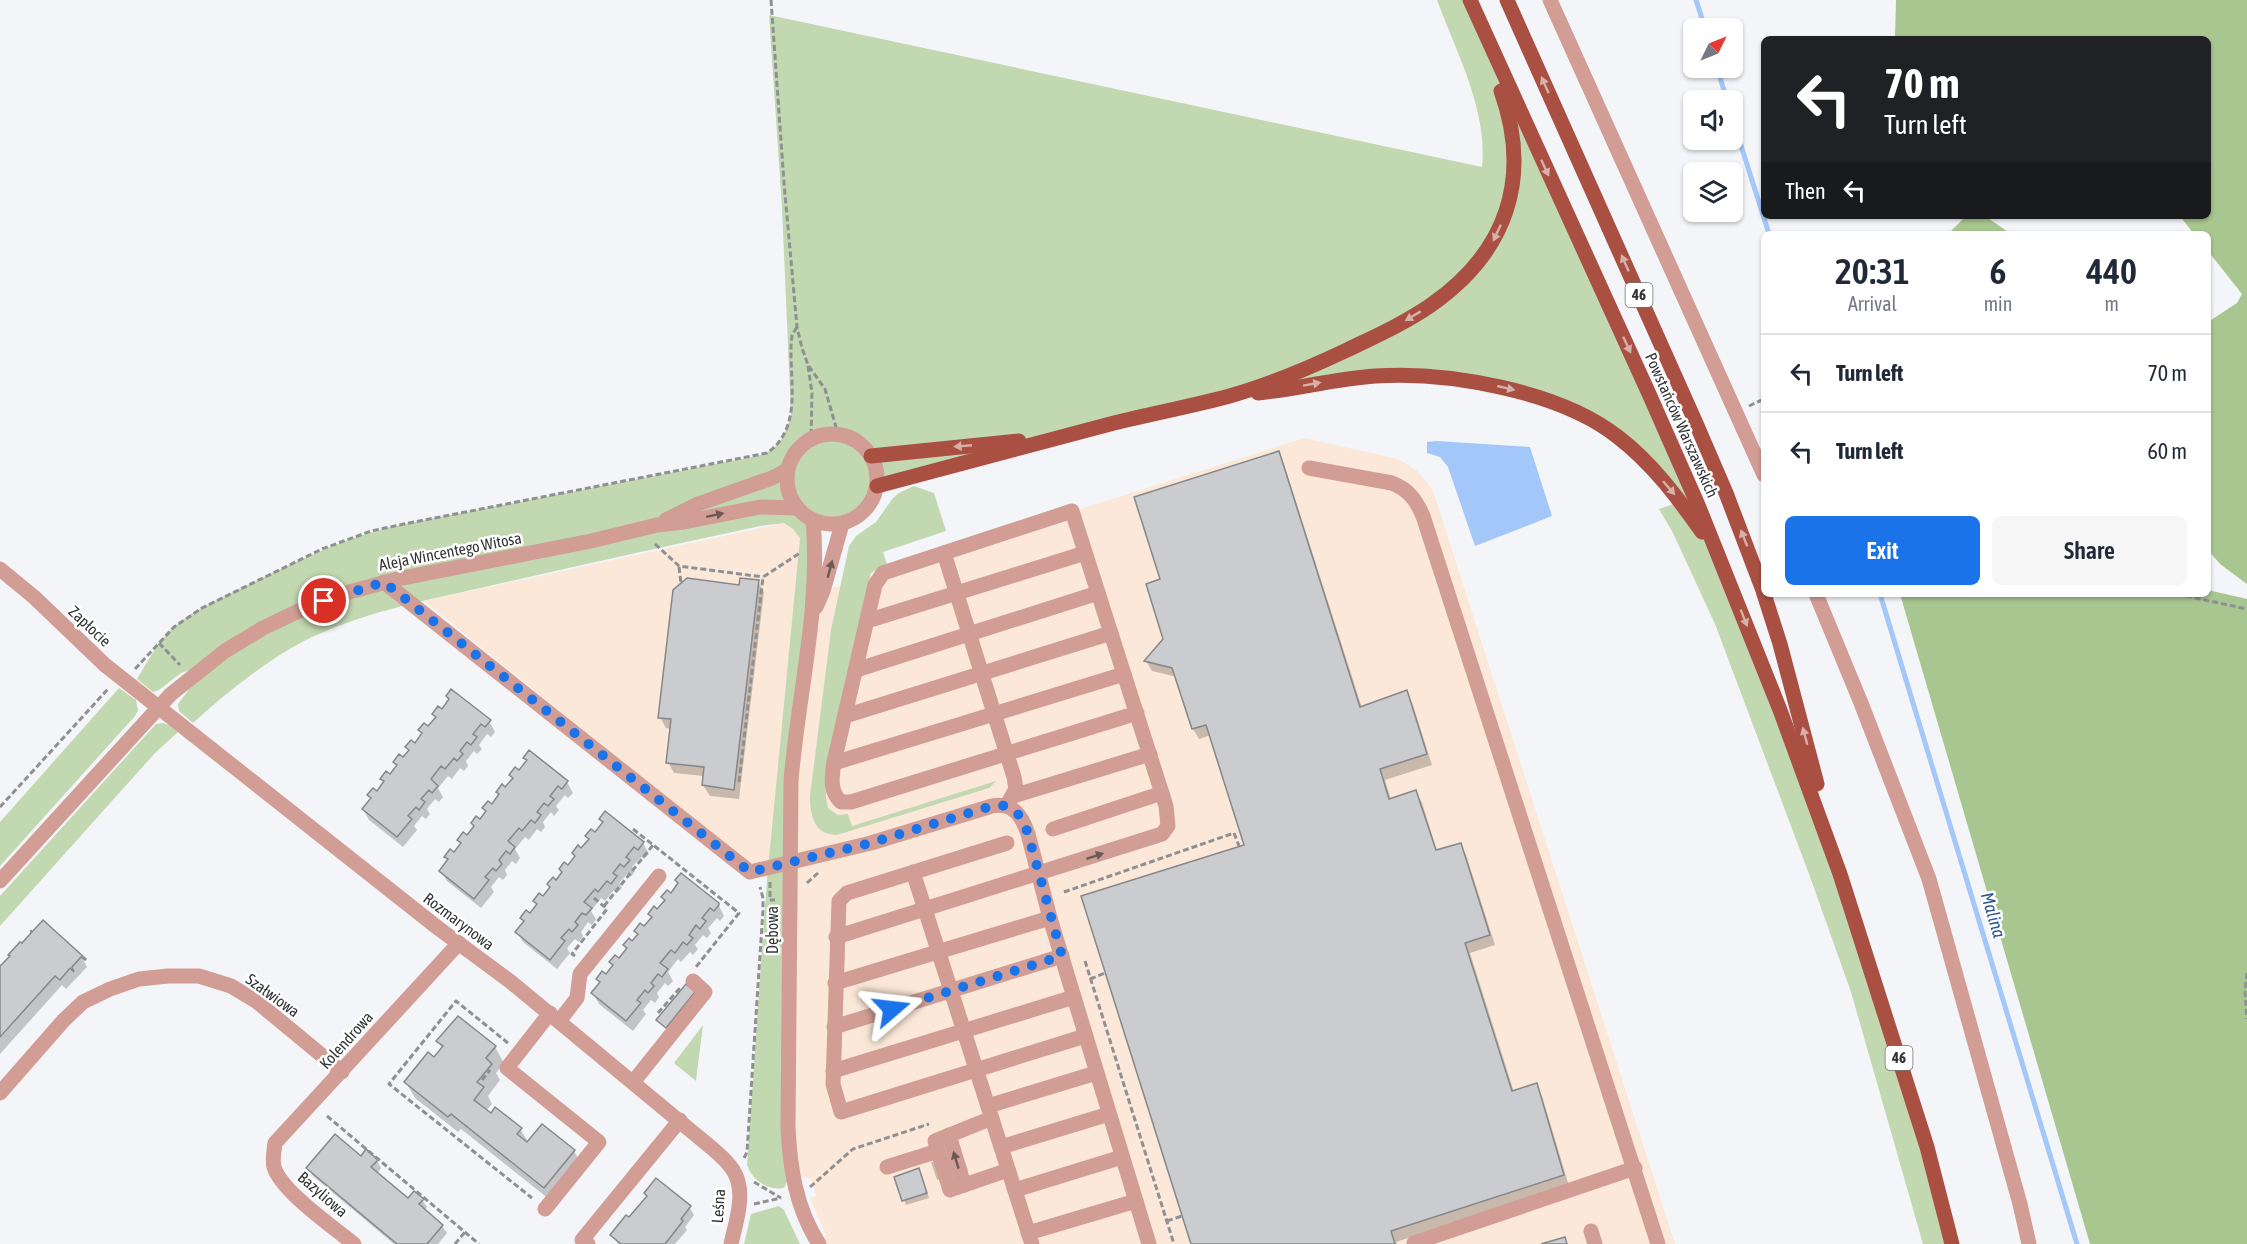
<!DOCTYPE html>
<html lang="en">
<head>
<meta charset="utf-8">
<style>
	:root { --surface:#fff; --page:#f6f6f7; --text:#1f2937; --muted:#747a83; --line:#e0e1e3; --accent:#1a73e8 }
	body { margin:0; font-family:"Asap Condensed",sans-serif; background:var(--page); color:var(--text); height:100vh; display:flex; flex-direction:column; font-size:22px; white-space:nowrap }
	* { box-sizing:border-box; margin:0 }
	p { font-size:20px; color:var(--muted) }
	.icon { flex:none; width:33px; height:33px; fill:none; stroke:currentColor; stroke-width:2; stroke-linecap:round; stroke-linejoin:round }
	.map { position:relative; flex:1; overflow:hidden }
	.sheet { position:absolute; left:1761px; top:231px; width:450px; height:366px; display:flex; flex-direction:column; background:var(--surface); border-radius:9px; box-shadow:0 2px 4px #0004 }
	.sheet>* { flex:none }
	.guide { position:absolute; left:1761px; top:36px; width:450px; height:183px; border-radius:9px; box-shadow:0 2px 4px #0004; background:#202124; color:#fff; overflow:hidden }
	.needle { width:39px; rotate:47deg }
	.buttons { position:absolute; left:1683px; top:18px; display:grid; gap:12px }
	.buttons a { display:grid; place-items:center; width:60px; height:60px; border-radius:9px; background:var(--surface); box-shadow:0 2px 4px #0004; font-size:30px }
	.pin { position:absolute; display:grid; place-items:center; width:51px; height:51px; color:#fff; margin:-26px; border:3px solid #fff; border-radius:50%; box-shadow:0 2px 6px #0007 }
	.me { position:absolute; width:66px; margin:-33px; rotate:73deg; stroke-linejoin:round; filter:drop-shadow(0 0 4px #0008) }
	.turn { display:flex; align-items:center; gap:21px; height:126px; padding:0 24px; font-size:27px }
	.turn .icon { width:78px; height:78px; stroke-width:2.5 }
	.turn b { display:block; font-size:42px; line-height:51px }
	.then { display:flex; align-items:center; height:57px; padding:0 24px; background:#0003; gap:12px; font-size:22px }
	.eta { display:flex; justify-content:space-evenly; align-items:center; height:102px; text-align:center }
	.eta b { font-size:36px; font-weight:600; line-height:42px }
	.button { display:flex; gap:12px; margin-top:auto; padding:12px 24px }
	.button a { flex:1; height:69px; border-radius:9px; background:var(--accent); color:#fff; font-size:24px; font-weight:600; line-height:69px; text-align:center }
	.button a+a { background:var(--page); color:var(--text) }
	ul { padding:0; list-style:none }
	li { display:flex; align-items:center; gap:18px; height:78px; padding:0 24px; border-top:2px solid var(--line) }
	li div { flex:1 }
	li b { display:block; font-size:22px }
	li em { font-style:normal }
	.map>svg:first-child { display:block }
	.commercial { fill:#fbe8d8 }
	.green { fill:#c2d8b1 }
	.forest { fill:#a8c68f }
	.water { fill:#a3c7f9 }
	.shadow { fill:#0003 }
	.lines { fill:none; stroke-linecap:round; stroke-linejoin:round }
	.stream { stroke:#a3c7f9; stroke-width:5 }
	.building { fill:#cbcccf; stroke:#86878a; stroke-width:1.5 }
	.path { stroke:#8f9092; stroke-width:3; stroke-dasharray:6 3; stroke-linecap:butt }
	.minor { stroke:#d19d94; stroke-width:15 }
	.major { stroke:#a95043; stroke-width:15 }
	.oneway { fill:#d8b0aa }
	.oneway2 { fill:#6a5956 }
	.route { stroke:#1a73e8; stroke-width:10; stroke-dasharray:0 18 }
	.labels { text-anchor:middle; stroke-width:5; stroke-linejoin:round; paint-order:stroke }
	.shield { fill:#fff; stroke:#707172; stroke-width:1.5 }
	.shield-label { font-size:15px; font-weight:bold; fill:#333435 }
	.street-label { font-size:16px; fill:#333435; stroke:#fff }
	.water-label { font-size:18px; font-style:italic; fill:#2a5794; stroke:#fff }
</style>
</head>
<body>
<div class="map">
<svg width="2247" height="1244" viewBox="0 0 2247 1244">
	<rect width="100%" height="100%" fill="#f4f5f9"/>
	<g class="commercial">
		<polygon points="1304,438 1398,459 1416,470 1429,485 1434,494 1675,1244 821,1244 826,1235 810,1198 816,1196 811,1179 791,1173 794,747 823,591"/>
		<polygon points="784,523 793,529 800,538 767,879 424,601"/>
	</g>
	<g class="green">
		<path d="M 1437,0 L 1470,0 L 1780,710 L 1952,1244 L 1923,1244 L 1851,992 L 1809,874 L 1715,624 L 1673,533 L 1659,509 L 1680,502 L 1646,461 L 1561,407 L 1426,376 L 1275,391 L 877,486 C 867,519 846,529 813,521 L 794,747 L 791,1173 L 784,1188 C 768,1191 752,1180 747,1165 L 767,879 L 800,538 L 793,529 L 784,523 L 760,526 C 668,546 576,566 485,587 C 423,601 359,613 302,642 C 262,664 227,692 193,723 L 179,711 L 178,704 L 208,664 L 181,673 L 159,690 L 153,692 L 137,679 C 148,661 158,641 174,627 C 196,608 224,597 250,584 C 301,559 348,536 404,524 L 762,455 C 781,447 786,433 791,414 L 782,208 L 769,15 L 1482,167 C 1488,110 1456,52 1437,0 Z"/>
		<path d="M 914,486 L 934,493 L 946,531 L 883,552 L 887,564 L 871,573 L 828,760 L 826,780 L 826,797 L 828,808 L 838,815 L 848,814 L 852,826 L 996,781 L 989,788 L 837,835 C 814,835 810,815 810,796 L 831,630 L 849,546 L 856,536 L 876,522 L 893,498 L 899,493 Z"/>
		<polygon points="119,688 136,700 138,710 135,716 0,866 0,822"/>
		<polygon points="163,723 169,725 178,732 155,753 0,926 0,896 156,724"/>
		<polygon points="703,1025 696,1081 674,1063"/>
		<polygon points="779,1206 784,1210 800,1244 744,1244 751,1214"/>
	</g>
	<g class="forest">
		<polygon points="1896,0 2247,0 2247,584 2220,564 2208,550 2208,322 2237,303 2242,294 2208,251 2208,234 2194,234 2180,216 2208,216 2208,39 1895,39"/>
		<polygon points="1966,216 1985,216 2011,234 1948,234"/>
		<polygon points="2208,590 2247,599 2247,1244 2090,1244 1900,594 2208,594"/>
	</g>
	<polygon class="water" points="1437,441 1530,447 1552,516 1475,546 1448,467 1440,457 1427,453 1427,442"/>
	<g class="shadow">
		<polygon points="1278,453 1284,464 1362,708 1406,692 1412,702 1432,765 1385,780 1391,800 1416,792 1422,803 1437,851 1460,844 1466,855 1495,945 1470,953 1514,1092 1536,1085 1542,1096 1569,1186 1396,1242 1397,1244 1193,1244 1246,846 1211,735 1199,739 1193,729 1177,677 1152,671 1146,661 1165,639 1162,580"/>
		<polygon points="758,582 764,592 739,799 710,796 703,785 704,776 674,773 668,762 672,729 666,728 660,717 741,586"/>
		<polygon points="447,697 489,721 495,732 491,737 487,734 479,745 482,749 477,754 474,751 466,761 468,766 464,771 460,768 452,779 448,776 438,788 443,797 439,802 435,799 427,809 430,814 426,819 422,816 414,826 417,830 403,847 369,820 363,809 371,800 369,795 377,793 385,783 382,779 390,776 398,766 395,762 403,759 410,752 407,747 415,745 423,735 420,731 429,728 436,718 434,714 442,711 450,701"/>
		<polygon points="525,758 567,782 573,793 568,798 565,795 556,806 559,810 554,816 551,812 543,822 545,827 541,832 537,829 529,840 525,837 515,849 520,858 516,864 512,861 505,870 507,875 503,880 499,877 491,887 494,892 481,908 447,881 441,871 448,861 446,857 454,854 462,844 459,840 467,837 475,828 472,823 481,821 487,813 484,808 492,806 500,796 497,792 506,789 513,780 511,775 519,773 527,762"/>
		<polygon points="601,819 643,843 649,854 644,859 641,857 632,867 635,871 631,877 627,874 619,883 622,888 617,893 614,890 605,901 601,898 591,911 596,919 592,925 588,922 581,932 583,936 579,942 575,939 567,948 570,953 557,969 523,942 517,932 524,922 522,918 530,915 538,905 535,901 543,899 563,874 560,870 568,867 589,841 587,836 595,834 603,823"/>
		<polygon points="671,895 718,904 724,916 720,921 717,918 708,928 711,933 707,938 703,935 695,945 698,949 693,955 690,952 681,962 678,959 668,972 673,981 668,986 665,983 657,993 659,997 655,1003 651,1000 643,1010 646,1014 633,1031 599,1004 593,993 600,983 598,979 606,976 614,967 611,962 619,960 627,950 624,946 633,943 652,919 650,914 658,912 665,902 663,898"/>
		<polygon points="81,956 87,967 66,989 62,985 0,1054 0,970"/>
		<polygon points="694,993 695,995 668,1028 659,1022"/>
		<polygon points="438,1042 495,1047 504,1063 496,1073 500,1080 488,1096 492,1104 486,1111 520,1129 529,1143 574,1151 583,1167 554,1203 461,1129 458,1132 415,1098 406,1082 434,1060 443,1049"/>
		<polygon points="961,1152 968,1170 937,1180 931,1162"/>
		<polygon points="361,1158 377,1161 381,1168 377,1174 408,1201 422,1200 427,1207 424,1211 442,1226 447,1233 438,1244 394,1244 313,1176 308,1168"/>
		<polygon points="921,1175 929,1198 906,1205 896,1178"/>
		<polygon points="657,1180 690,1208 694,1215 685,1227 687,1230 675,1244 618,1244 612,1235 629,1219 647,1197"/>
	</g>
	<g class="lines">
		<g class="stream">
			<polyline points="1696,0 1705,28"/>
			<polyline points="1717,68 1727,100"/>
			<polyline points="1732,117 1769,234"/>
			<polyline points="1880,594 2077,1244"/>
		</g>
	</g>
	<g class="building">
		<polygon points="1279,451 1360,707 1407,690 1427,754 1380,769 1389,799 1416,790 1436,850 1461,843 1490,935 1465,943 1512,1091 1537,1083 1564,1175 1391,1231 1395,1244 1191,1244 1081,896 1244,845 1206,725 1192,729 1172,668 1144,661 1163,639 1146,584 1160,579 1134,497"/>
		<polygon points="687,578 739,585 740,578 759,580 734,790 702,785 704,767 666,763 671,719 658,718 673,590"/>
		<polygon points="451,689 491,720 485,727 481,724 473,734 477,737 471,745 467,742 460,751 463,754 457,761 454,758 445,769 441,766 431,779 438,786 432,793 429,790 421,799 425,802 419,810 416,807 408,816 412,819 397,837 362,809 371,798 367,795 373,788 377,791 384,781 380,779 386,771 390,774 397,765 393,762 399,754 403,757 409,750 405,747 411,740 415,743 422,733 418,730 424,723 428,726 436,717 432,714 438,706 442,709 449,699 446,696"/>
		<polygon points="529,750 568,781 562,789 558,786 550,796 554,799 548,806 544,803 537,812 541,815 535,823 531,820 522,831 519,828 508,841 515,847 510,854 506,851 499,860 502,864 496,871 493,868 485,877 489,880 474,899 439,871 448,859 444,857 450,849 454,852 461,843 457,840 463,832 467,835 474,826 471,823 476,816 480,819 486,811 482,808 488,801 492,804 499,794 496,792 502,784 505,787 513,778 509,775 515,767 519,770 527,760 523,758"/>
		<polygon points="605,811 644,842 638,850 634,847 626,857 630,860 624,867 620,864 613,873 617,876 611,884 607,881 598,892 595,889 584,902 592,908 586,915 582,913 575,922 578,925 572,932 569,929 561,938 565,941 550,960 515,932 524,921 520,918 526,910 530,913 537,904 533,901 539,893 543,896 550,887 547,884 553,877 556,880 562,872 559,869 564,862 568,865 575,856 572,853 578,845 581,848 589,839 585,836 591,829 595,832 603,822 599,819"/>
		<polygon points="681,873 719,903 719,905 714,911 710,908 702,918 706,921 700,929 696,925 689,935 693,938 687,945 683,942 675,953 671,950 660,963 668,969 662,977 658,974 651,983 654,986 648,993 645,990 637,1000 641,1003 626,1021 591,993 600,982 596,979 602,971 606,974 613,965 609,962 615,955 619,958 627,948 623,945 629,938 632,941 638,934 634,931 640,923 644,926 652,917 648,914 654,906 657,909 665,900 661,897 667,890 671,893 678,883 675,880"/>
		<polygon points="43,920 86,959 85,960 81,957 72,967 74,972 70,968 60,980 55,976 0,1037 0,966 10,956 8,955 20,942 22,943 31,933 31,930 32,932"/>
		<polygon points="686,984 695,992 666,1028 656,1020"/>
		<polygon points="458,1016 496,1046 486,1058 492,1064 477,1082 484,1087 474,1100 491,1113 495,1107 522,1128 517,1134 527,1142 542,1124 575,1150 544,1188 451,1114 448,1117 404,1082 428,1052 434,1057 443,1046 436,1041"/>
		<polygon points="335,1134 361,1156 366,1149 378,1160 371,1167 408,1198 414,1191 424,1199 419,1204 443,1225 427,1244 397,1244 306,1168"/>
		<polygon points="919,1168 927,1193 902,1201 894,1177"/>
		<polygon points="656,1178 691,1206 681,1219 683,1221 665,1244 621,1244 610,1235 626,1215 629,1217 647,1196 644,1193"/>
		<polygon points="1565,1237 1567,1244 1541,1244"/>
	</g>
	<g class="lines">
		<g class="path">
			<polyline points="771,0 784,183 797,327 802,348 808,365 825,389 838,434"/>
			<polyline points="808,366 812,393 811,438"/>
			<polyline points="1749,406 1764,399"/>
			<polyline points="655,544 679,566 763,577"/>
			<polyline points="679,567 681,583"/>
			<polyline points="2177,594 2247,609"/>
			<polyline points="159,643 180,665"/>
			<path d="M 135,669 L 174,627 L 202,608 L 322,549 L 371,531 L 404,524 L 767,453 C 802,429 790,383 791,346 L 792,335 L 797,327"/>
			<polyline points="739,782 763,577 800,553"/>
			<polyline points="0,807 108,689"/>
			<polyline points="633,829 739,913 696,967"/>
			<polyline points="770,882 770,900 775,900"/>
			<polyline points="807,883 818,873"/>
			<polyline points="1064,892 1234,833 1239,846"/>
			<polyline points="604,906 653,845"/>
			<polyline points="575,956 572,954 607,909 594,898"/>
			<polyline points="1085,961 1174,1244"/>
			<polyline points="2247,973 2245,991 2247,1019"/>
			<polyline points="1090,979 1105,973"/>
			<polyline points="658,1013 680,988"/>
			<polyline points="508,1043 456,1001 389,1084 532,1198"/>
			<polyline points="482,1080 490,1070"/>
			<polyline points="327,1116 479,1244"/>
			<polyline points="744,1158 747,1152 763,910 763,898 760,887"/>
			<polyline points="754,1182 781,1198"/>
			<polyline points="810,1187 853,1149 929,1124"/>
			<polyline points="754,1204 781,1198"/>
			<polyline points="1167,1221 1182,1216"/>
			<polyline points="455,1244 465,1232"/>
		</g>
		<g class="minor">
			<polyline points="1550,0 1764,475"/>
			<circle cx="832" cy="479" r="45"/>
			<path d="M 1309,468 L 1392,483 C 1409,490 1416,500 1423,516 L 1658,1244"/>
			<polyline points="666,520 698,504 772,478 787,470"/>
			<path d="M 813,520 C 821,608 798,694 791,781 L 788,1127 C 790,1169 796,1208 819,1244"/>
			<polyline points="944,553 1014,777 1016,789 1007,805"/>
			<path d="M 0,569 L 34,597 L 105,665 L 438,928 L 511,982 L 713,1149 C 720,1155 728,1162 733,1170 C 747,1192 736,1221 731,1244"/>
			<path d="M 384,582 L 750,872 L 871,843 L 992,806 C 1013,802 1022,816 1028,834 L 1050,918 L 1149,1244"/>
			<polyline points="1816,594 1861,703 1929,879 2020,1204 2029,1244"/>
			<polyline points="816,607 823,591 842,524"/>
			<polyline points="867,621 1085,553"/>
			<polyline points="856,670 1098,593"/>
			<polyline points="845,716 1111,633"/>
			<polyline points="834,763 1124,674"/>
			<polyline points="1013,796 1150,754"/>
			<polyline points="1053,829 1162,793"/>
			<polyline points="1007,843 847,893 839,901 833,1084 841,1112 1085,1036"/>
			<polyline points="913,872 1032,1244"/>
			<polyline points="0,881 171,694 225,651 263,628 305,608 345,593 398,579 591,541 657,525 684,522 760,507 797,508"/>
			<path d="M 836,937 L 1162,834 L 1168,826 L 1166,806 L 1072,511 L 883,573 L 875,585 L 834,762 C 832,776 829,791 841,802 L 851,802 L 1137,713"/>
			<polyline points="835,983 1050,918"/>
			<polyline points="560,1020 577,998 580,974 659,876"/>
			<polyline points="834,1027 1062,956"/>
			<polyline points="833,1071 1074,997"/>
			<polyline points="634,1081 705,992 693,981"/>
			<polyline points="0,1093 63,1021 83,1002 110,989 139,979 168,976 199,976 231,986 256,1001 342,1072"/>
			<polyline points="988,1106 1096,1073"/>
			<polyline points="992,1118 935,1141 950,1190 1008,1170"/>
			<polyline points="949,1135 964,1185"/>
			<polyline points="1001,1147 1109,1114"/>
			<polyline points="887,1167 938,1151"/>
			<polyline points="1015,1190 1122,1157"/>
			<polyline points="545,1209 599,1142 507,1068 550,1013"/>
			<polyline points="1591,1231 1595,1244"/>
			<polyline points="1028,1233 1136,1201"/>
			<polyline points="1414,1243 1635,1168"/>
			<path d="M 354,1244 C 333,1227 281,1191 274,1167 C 272,1159 274,1151 275,1143 L 459,943"/>
			<polyline points="588,1244 582,1240 680,1120"/>
		</g>
		<g class="major">
			<polyline points="1470,0 1650,396 1698,505 1780,710 1840,874 1927,1147 1952,1244"/>
			<polyline points="1507,0 1695,421 1726,493 1764,593"/>
			<path d="M 1258,393 C 1297,389 1335,379 1375,376 C 1447,371 1560,391 1618,437 C 1652,463 1678,498 1702,532"/>
			<polyline points="871,456 1019,441"/>
			<path d="M 877,486 C 956,465 1035,444 1114,423 C 1154,413 1194,406 1233,395 C 1272,384 1311,367 1347,350 C 1376,336 1405,323 1431,305 C 1507,252 1532,178 1501,91"/>
			<polyline points="1764,594 1780,644 1817,784"/>
		</g>
	</g>
	<defs><path id="oneway-solid" d="M-6-.8H1V-3.2L6.5 0L1 3.2V.8H-6Z" transform="scale(1.5)"/></defs>
	<g class="oneway">
		<use href="#oneway-solid" transform="translate(1545 85) rotate(-114)"/>
		<use href="#oneway-solid" transform="translate(1545 168) rotate(65)"/>
		<use href="#oneway-solid" transform="translate(1497 233) rotate(115)"/>
		<use href="#oneway-solid" transform="translate(1625 263) rotate(-114)"/>
		<use href="#oneway-solid" transform="translate(1413 316) rotate(149)"/>
		<use href="#oneway-solid" transform="translate(1627 345) rotate(65)"/>
		<use href="#oneway-solid" transform="translate(1312 384) rotate(-10)"/>
		<use href="#oneway-solid" transform="translate(1506 388) rotate(13)"/>
		<use href="#oneway-solid" transform="translate(963 446) rotate(175)"/>
		<use href="#oneway-solid" transform="translate(1669 488) rotate(49)"/>
		<use href="#oneway-solid" transform="translate(1744 538) rotate(-111)"/>
		<use href="#oneway-solid" transform="translate(1744 618) rotate(68)"/>
		<use href="#oneway-solid" transform="translate(1805 736) rotate(-105)"/>
	</g>
	<g class="oneway2">
		<use href="#oneway-solid" transform="translate(715 515) rotate(-12)"/>
		<use href="#oneway-solid" transform="translate(830 569) rotate(-75)"/>
		<use href="#oneway-solid" transform="translate(1095 856) rotate(-18)"/>
		<use href="#oneway-solid" transform="translate(956 1160) rotate(-107)"/>
	</g>
	<g class="lines">
		<path class="route" d="M 324,601 L 384,582 L 750,872 L 871,843 L 992,806 C 1013,802 1022,816 1028,834 L 1062,956 L 892,1009"/>
	</g>
	<g class="labels">
		<g class="shield">
			<rect x="1625.5" y="283" width="27" height="24" rx="4.5"/>
			<rect x="1885.5" y="1046" width="27" height="24" rx="4.5"/>
		</g>
		<g class="shield-label">
			<text x="1639" y="300">46</text>
			<text x="1899" y="1063">46</text>
		</g>
		<g class="street-label">
			<text transform="translate(1682 425) rotate(66)" y="6">Powstańców Warszawskich</text>
			<text transform="translate(450 551) rotate(-11)" y="6">Aleja Wincentego Witosa</text>
			<text transform="translate(90 626) rotate(43)" y="6">Zapłocie</text>
			<text transform="translate(459 921) rotate(37)" y="6">Rozmarynowa</text>
			<text transform="translate(772 930) rotate(-90)" y="6">Dębowa</text>
			<text transform="translate(273 995) rotate(36)" y="6">Szałwiowa</text>
			<text transform="translate(346 1040) rotate(-48)" y="6">Kolendrowa</text>
			<text transform="translate(323 1194) rotate(41)" y="6">Bazyliowa</text>
			<text transform="translate(718 1206) rotate(-86)" y="6">Leśna</text>
		</g>
		<g class="water-label">
			<text transform="translate(1993 915) rotate(73)" y="6">Malina</text>
		</g>
	</g>
</svg>
<div class="buttons">
<a><svg class="needle" viewBox="-14 -14 28 28"><path d="M0-13l5 13h-10z" fill="#e53935"/><path d="M0 13l5-13h-10z" fill="#747a83"/></svg></a>
<a><svg class="icon" aria-label="sound" viewBox="0 0 24 24"><path d="M4 9h4l5-4v14l-5-4H4zM17 9q2 3 0 6"/></svg></a>
<a><svg class="icon" aria-label="layers" viewBox="0 0 24 24"><path d="M12 4l9 5-9 5-9-5zM3 14l9 5 9-5"/></svg></a>
</div>
<div class="pin" style="left:324px;top:601px;background:#d93025"><svg class="icon" aria-label="arrive" viewBox="0 0 24 24"><path d="M6 21V4h12l-3 4 3 4H6"/></svg></div>
<svg class="me" style="left:892px;top:1009px" viewBox="-20 -20 40 40"><path d="M0-17L14 15 0 8-14 15z" fill="#1a73e8" stroke="#fff" stroke-width="4"/></svg>
<div class="guide">
<div class="turn"><svg class="icon" aria-label="left" viewBox="0 0 24 24"><path d="M17 20v-9H6M10 6l-5 5 5 5"/></svg><div><b>70 m</b>Turn left</div></div>
<div class="then">Then<svg class="icon" aria-label="left" viewBox="0 0 24 24"><path d="M17 20v-9H6M10 6l-5 5 5 5"/></svg></div>
</div>
<section class="sheet">
<div class="eta">
<div><b>20:31</b><p>Arrival</p></div>
<div><b>6</b><p>min</p></div>
<div><b>440</b><p>m</p></div>
</div>
<ul>
<li><svg class="icon" aria-label="left" viewBox="0 0 24 24"><path d="M17 20v-9H6M10 6l-5 5 5 5"/></svg><div><b>Turn left</b></div><em>70 m</em></li>
<li><svg class="icon" aria-label="left" viewBox="0 0 24 24"><path d="M17 20v-9H6M10 6l-5 5 5 5"/></svg><div><b>Turn left</b></div><em>60 m</em></li>
</ul>
<div class="button"><a>Exit</a><a>Share</a></div>
</section>
</div>
</body>
</html>
